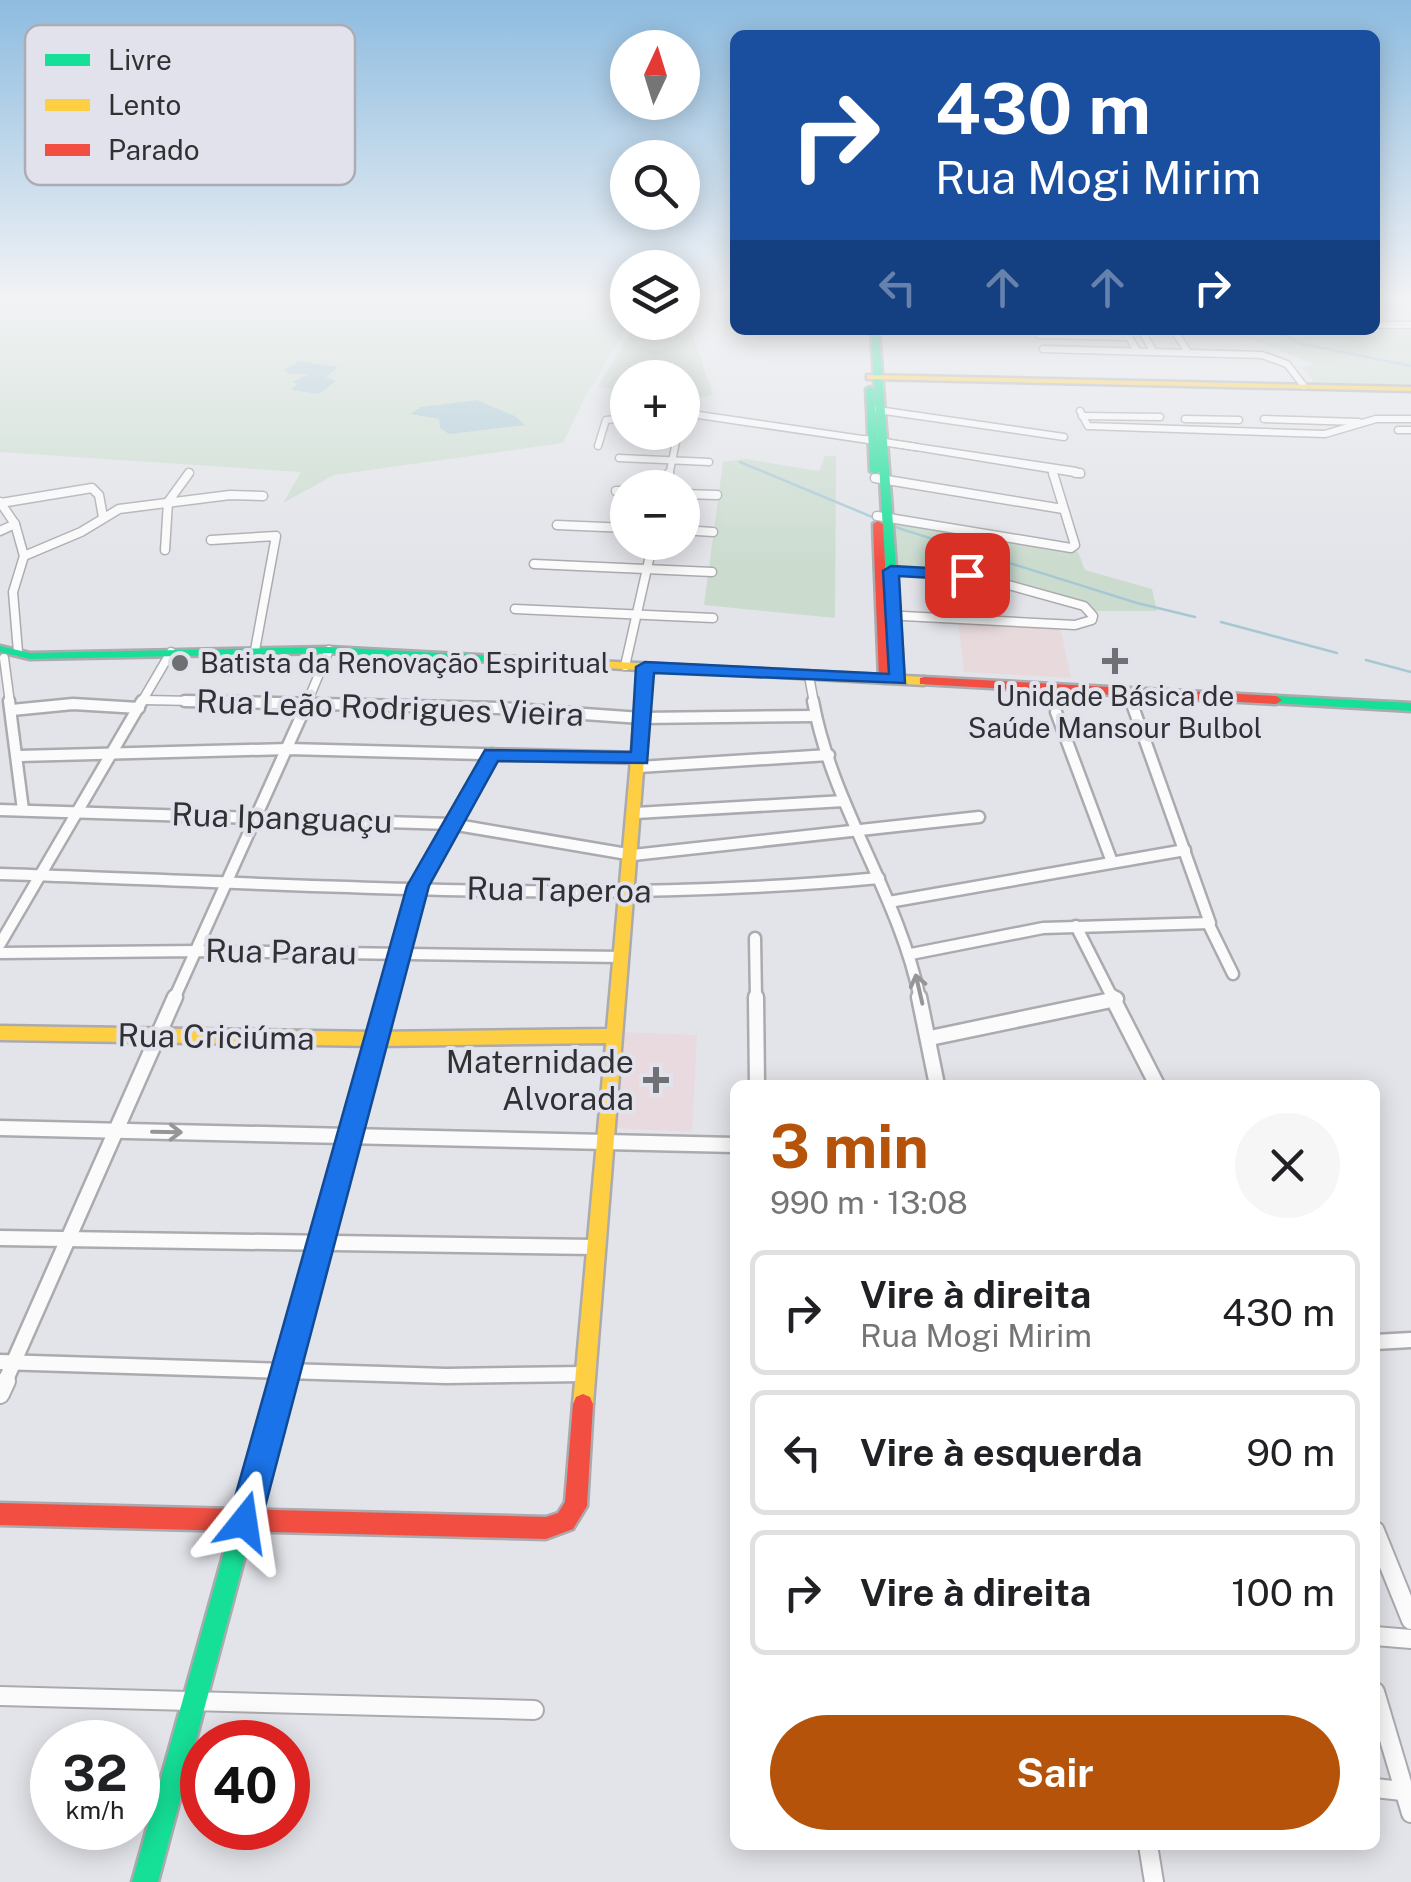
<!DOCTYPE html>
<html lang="pt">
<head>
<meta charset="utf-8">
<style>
	:root { --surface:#fff; --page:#f6f6f6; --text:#202124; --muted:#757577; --line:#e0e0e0; --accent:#b45309 }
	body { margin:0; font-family:"Public Sans",sans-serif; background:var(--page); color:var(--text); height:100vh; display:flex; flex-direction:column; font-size:38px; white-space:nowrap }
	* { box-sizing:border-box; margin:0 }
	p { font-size:32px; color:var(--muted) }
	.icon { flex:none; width:55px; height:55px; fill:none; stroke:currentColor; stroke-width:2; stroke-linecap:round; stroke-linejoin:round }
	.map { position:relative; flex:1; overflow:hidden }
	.side { position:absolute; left:730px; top:1080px; width:650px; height:770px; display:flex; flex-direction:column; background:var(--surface); border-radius:15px; box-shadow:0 5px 25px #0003 }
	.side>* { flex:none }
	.hud { position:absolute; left:730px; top:30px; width:650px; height:305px; border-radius:15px; box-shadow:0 5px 25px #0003; background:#1a4fa0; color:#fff; overflow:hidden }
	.needle { width:65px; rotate:4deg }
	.tools { position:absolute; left:610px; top:30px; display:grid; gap:20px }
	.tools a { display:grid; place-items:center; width:90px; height:90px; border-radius:50%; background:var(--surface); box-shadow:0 5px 25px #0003; font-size:50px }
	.speed { position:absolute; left:30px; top:1720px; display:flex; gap:20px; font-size:50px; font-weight:700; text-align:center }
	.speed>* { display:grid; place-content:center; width:130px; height:130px; border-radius:50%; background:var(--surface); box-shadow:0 5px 25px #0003; line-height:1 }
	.speed small { font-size:25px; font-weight:400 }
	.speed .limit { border:15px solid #d22; background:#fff; color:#111 }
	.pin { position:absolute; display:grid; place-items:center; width:85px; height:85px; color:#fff; margin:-42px; border-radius:20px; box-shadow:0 5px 15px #0006 }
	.me { position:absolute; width:110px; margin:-55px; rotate:15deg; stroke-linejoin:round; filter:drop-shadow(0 0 8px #0008) }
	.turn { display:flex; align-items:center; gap:35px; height:210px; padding:0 40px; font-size:45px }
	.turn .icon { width:130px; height:130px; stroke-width:2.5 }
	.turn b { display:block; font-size:70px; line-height:85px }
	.lanes { display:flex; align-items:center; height:95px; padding:0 40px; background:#0003; justify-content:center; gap:50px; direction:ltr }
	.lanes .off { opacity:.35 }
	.round { display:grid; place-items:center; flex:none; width:105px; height:105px; border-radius:52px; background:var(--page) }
	.headline { display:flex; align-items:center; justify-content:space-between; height:170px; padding:0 40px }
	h1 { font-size:60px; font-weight:700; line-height:75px; color:var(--accent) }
	.button { display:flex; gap:20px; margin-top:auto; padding:20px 40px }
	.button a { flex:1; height:115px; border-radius:60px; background:var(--accent); color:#fff; font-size:40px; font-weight:700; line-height:115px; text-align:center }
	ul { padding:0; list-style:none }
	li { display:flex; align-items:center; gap:30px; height:125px; margin:0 20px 15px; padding:0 20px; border:5px solid var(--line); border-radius:15px }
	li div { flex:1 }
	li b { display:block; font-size:38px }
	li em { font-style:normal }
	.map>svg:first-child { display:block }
	.education { fill:#e8dadc }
	.medical { fill:#e8dade }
	.green { fill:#cbdccf }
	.water { fill:#a7c8d3 }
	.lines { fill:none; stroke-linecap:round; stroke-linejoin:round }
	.stream { stroke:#a7c8d3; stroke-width:2.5 }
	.street-far4-casing { stroke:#ababaf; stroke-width:9 }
	.street-far3-casing { stroke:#ababaf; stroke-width:11 }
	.street-far2-casing { stroke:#ababaf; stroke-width:15 }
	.street-far1-casing { stroke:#ababaf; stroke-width:19 }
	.street-casing { stroke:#ababaf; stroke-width:22 }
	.fast-casing { stroke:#ababaf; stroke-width:5 }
	.slow-casing { stroke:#ababaf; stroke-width:5 }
	.jam-casing { stroke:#ababaf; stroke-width:5 }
	.street-far4 { stroke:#fbfbfc; stroke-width:6 }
	.street-far3 { stroke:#fbfbfc; stroke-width:8 }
	.street-far2 { stroke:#fbfbfc; stroke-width:10 }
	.street-far1 { stroke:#fbfbfc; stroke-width:14 }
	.street { stroke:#fbfbfc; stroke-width:18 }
	.fast { fill:#16e098; fill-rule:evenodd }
	.slow { fill:#ffcf43; fill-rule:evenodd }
	.jam { fill:#f24e42; fill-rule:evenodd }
	.oneway { stroke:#969698 }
	.route { fill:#1a73e8; stroke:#114b97; stroke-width:2.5 }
	.poi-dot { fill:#6f7073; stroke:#e1e2eb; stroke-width:4 }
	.labels { text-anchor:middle; stroke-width:8; stroke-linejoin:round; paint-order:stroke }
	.far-poi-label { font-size:28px; fill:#313134; stroke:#e1e2eb; text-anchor:start }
	.street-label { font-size:32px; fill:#313134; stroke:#e1e2eb }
	.poi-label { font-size:32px; fill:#313134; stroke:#e1e2eb; text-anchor:end }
	.key { fill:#e1e2eb; stroke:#acadb4; stroke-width:2.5 }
	.key-label { font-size:28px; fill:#313134 }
</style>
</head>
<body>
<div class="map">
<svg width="1411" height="1882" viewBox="0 0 1411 1882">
	<rect width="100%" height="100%" fill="#e3e4e9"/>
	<polygon class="education" points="958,622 1060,626 1071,678 964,672"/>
	<polygon class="medical" points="623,1032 697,1035 692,1132 615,1128"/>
	<g class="green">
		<polygon points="0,299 627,299 630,323 585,397 563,443 334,475 283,503 301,472 0,452"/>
		<polygon points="683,307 713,395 683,401 682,378 628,378 627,392 598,387 636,323 682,322"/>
		<polygon points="1215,330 1411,331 1411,386 1316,384 1301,367 1315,365 1270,346"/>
		<polygon points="825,456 836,456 835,618 704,605 723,462 745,459 819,471"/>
		<polygon points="887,520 1078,552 1085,570 1152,589 1157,611 1081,611 1073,602 973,575 891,568"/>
	</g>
	<g class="water">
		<polygon points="300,361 338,367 326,377 336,381 319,394 291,390 297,384 292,382 309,374 289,374 284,370"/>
		<polygon points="477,400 515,416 525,425 449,434 440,428 439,419 410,414 421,407"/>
	</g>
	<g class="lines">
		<g class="stream">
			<polyline points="1277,332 1302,344 1411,366"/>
			<polyline points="740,462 901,529 1137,603 1195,617"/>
			<polyline points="1221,622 1337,653"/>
			<polyline points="1366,660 1411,672"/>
		</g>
		<defs>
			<g id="street-far4">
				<polyline points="1375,325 1411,325"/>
				<polyline points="1143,333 1153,351"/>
				<polyline points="1039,335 1129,337 1137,351"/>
				<polyline points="1177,335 1188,352"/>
				<polyline points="1043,349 1262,355 1287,364 1304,386"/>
				<polyline points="871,409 1064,437"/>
				<polyline points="1080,411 1088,426 1325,434 1376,419 1411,419"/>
				<polyline points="1082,416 1160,417"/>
				<polyline points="682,418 685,413 916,447"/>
				<polyline points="1185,419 1239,420"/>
				<polyline points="1264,419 1359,422"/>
				<polyline points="1398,430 1411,430"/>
				<polyline points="865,439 916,447"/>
				<polyline points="598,446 606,420 628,418"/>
				<polygon points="916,447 1076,471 1081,474"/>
				<polyline points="619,458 709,462"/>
				<polyline points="1051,468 1053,476"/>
				<polyline points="669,476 678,432"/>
			</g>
			<g id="street-far3">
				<polyline points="1076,473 1080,473"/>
				<polyline points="875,478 1063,509"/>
				<polyline points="666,488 669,473"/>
				<polyline points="616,491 628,491"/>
				<polyline points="682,494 717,495"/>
				<polyline points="0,502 15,524 24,556 13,592 18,652"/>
				<polyline points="1,503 92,488 99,495 103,517"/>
				<polyline points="877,516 1071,548 1075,545 1053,473"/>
				<polyline points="557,525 628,528"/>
				<polyline points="682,530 713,532"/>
				<polyline points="0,531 15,524"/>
				<polyline points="211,540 276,536 255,650"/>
				<polyline points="165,550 168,502 189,473"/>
				<polyline points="24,556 81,532 119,509 230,495 263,496"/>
				<polyline points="534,564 712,572"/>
				<polyline points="884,570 976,576 1084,606 1093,616 1092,620 1075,625 884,615"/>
				<polyline points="515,609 713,618"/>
				<polyline points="4,658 10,703"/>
				<polyline points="625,666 653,542"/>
				<polyline points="809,676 814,703"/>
				<polyline points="1128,692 1132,703"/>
				<polyline points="144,700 295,703"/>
				<polyline points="141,703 171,652"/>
				<polyline points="307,703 329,650"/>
			</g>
			<g id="street-far2">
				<polyline points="9,701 23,810"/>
				<polyline points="185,701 499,708 641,718 816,716"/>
				<path d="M 813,701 C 832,806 899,895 920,999"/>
				<polyline points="12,710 73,704 139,708"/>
				<polyline points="1056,712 1112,862"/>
				<polyline points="19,756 288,749 640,758"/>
				<polyline points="639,767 829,755"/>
				<polyline points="0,810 451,824 633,855 979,817"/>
				<polyline points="636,813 844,801"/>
				<path d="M 0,874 C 293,883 587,906 879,878"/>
				<polyline points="889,902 1185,850"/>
				<polyline points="1209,925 1233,974"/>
				<polyline points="1076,926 1113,999"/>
				<polyline points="755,938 756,999"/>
				<polyline points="0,944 142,701"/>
				<polyline points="0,953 198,951 622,957"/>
				<polyline points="911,954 1043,928 1210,923 1131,701"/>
				<polyline points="174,999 308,701"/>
				<polyline points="386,999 418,886 492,754"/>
			</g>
			<g id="street-far1">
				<polyline points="756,997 757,1085"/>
				<polyline points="919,997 937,1085"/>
				<polyline points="1112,997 1157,1085"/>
				<polyline points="930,1038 1116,999"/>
				<polyline points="375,1039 387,997"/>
				<polyline points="0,1128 735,1145"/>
				<polyline points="0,1238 594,1247"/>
				<polyline points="1375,1342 1411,1340"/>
				<polyline points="0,1362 446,1376 585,1374"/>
				<polyline points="4,1384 175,997"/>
			</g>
			<g id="street">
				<polyline points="0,1394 6,1381"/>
				<polyline points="1375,1531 1411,1620"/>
				<polyline points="1375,1636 1411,1639"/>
				<polyline points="1375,1692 1411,1813"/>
				<polyline points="0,1696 534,1710"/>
				<polyline points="1375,1788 1411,1792"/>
				<polyline points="1148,1845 1154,1882"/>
			</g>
			<g id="fast">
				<polygon points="871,330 879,330 904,679 898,683 892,679"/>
				<polygon points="870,387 874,389 880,471 875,474 870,471 866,389"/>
				<polygon points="0,646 30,653 329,647 535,658 541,661 535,664 329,653 30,659 0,652"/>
				<polygon points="1276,696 1411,703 1411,711 1272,703 1272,697"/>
				<polygon points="375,1032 381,1034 383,1039 158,1882 132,1882 367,1039 369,1034"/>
			</g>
			<g id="slow">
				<polygon points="867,375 1411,387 1411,391 870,379 867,379"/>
				<polygon points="535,658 924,677 930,681 924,685 651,670 593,1404 590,1411 583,1414 576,1411 573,1404 606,1043 375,1046 0,1040 0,1026 375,1032 607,1029 639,670 531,663 529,661"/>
			</g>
			<g id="jam">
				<polygon points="878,521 883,524 891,679 885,683 879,679 873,524"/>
				<polygon points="924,677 1276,696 1282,700 1276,704 920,684 920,678"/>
				<polygon points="583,1394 590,1397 593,1404 587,1506 573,1529 546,1539 0,1525 0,1503 546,1517 558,1513 565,1502 573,1404 576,1397"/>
			</g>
		</defs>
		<use href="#street-far4" class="street-far4-casing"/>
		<use href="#street-far3" class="street-far3-casing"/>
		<use href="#street-far2" class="street-far2-casing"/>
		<use href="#street-far1" class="street-far1-casing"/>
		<use href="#street" class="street-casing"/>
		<use href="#fast" class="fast-casing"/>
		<use href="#slow" class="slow-casing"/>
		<use href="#jam" class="jam-casing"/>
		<use href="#street-far4" class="street-far4"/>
		<use href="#street-far3" class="street-far3"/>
		<use href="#street-far2" class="street-far2"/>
		<use href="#street-far1" class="street-far1"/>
		<use href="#street" class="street"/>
		<use href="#fast" class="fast"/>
		<use href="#slow" class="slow"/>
		<use href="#jam" class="jam"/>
	</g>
	<defs><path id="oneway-shaft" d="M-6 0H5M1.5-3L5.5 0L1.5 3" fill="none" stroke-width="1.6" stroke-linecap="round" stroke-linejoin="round" transform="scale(2.5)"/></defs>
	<g class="oneway">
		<use href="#oneway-shaft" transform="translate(919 989) rotate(-103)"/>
		<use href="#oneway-shaft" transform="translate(167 1132) rotate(1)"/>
	</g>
	<linearGradient id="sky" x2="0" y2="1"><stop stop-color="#8ebce0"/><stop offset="0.53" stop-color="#f2f3f5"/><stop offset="1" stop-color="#f2f3f5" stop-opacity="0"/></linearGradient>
	<rect width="1411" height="563" fill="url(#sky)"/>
	<polygon class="route" points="891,566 967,570 975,575 967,580 899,576 905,683 654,673 647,763 498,761 429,886 261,1522 256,1534 244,1539 233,1534 228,1522 407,886 485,750 631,752 636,667 645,662 889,674 883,571"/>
	<g class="poi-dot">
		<path d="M1110 646h10v10h10v10h-10v10h-10v-10h-10v-10h10z"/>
		<circle cx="180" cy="663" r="10"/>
		<path d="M651 1065h10v10h10v10h-10v10h-10v-10h-10v-10h10z"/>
	</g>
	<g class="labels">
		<g class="far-poi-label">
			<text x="200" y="673">Batista da Renovação Espiritual</text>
			<text x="1115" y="706" text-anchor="middle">Unidade Básica de<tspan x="1115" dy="32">Saúde Mansour Bulbol</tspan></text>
		</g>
		<g class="street-label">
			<text transform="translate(390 708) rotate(2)" y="11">Rua Leão Rodrigues Vieira</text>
			<text transform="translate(282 818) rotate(2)" y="11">Rua Ipanguaçu</text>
			<text transform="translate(559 890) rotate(1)" y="11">Rua Taperoa</text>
			<text transform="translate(281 952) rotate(1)" y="11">Rua Parau</text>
			<text transform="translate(216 1037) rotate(1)" y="11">Rua Criciúma</text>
		</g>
		<g class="poi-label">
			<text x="634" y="1073">Maternidade<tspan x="634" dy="37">Alvorada</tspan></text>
		</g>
	</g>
	<rect x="25" y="25" width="330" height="160" rx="15" class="key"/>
	<rect x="45" y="54" width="45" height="12" fill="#16e098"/>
	<rect x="45" y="99" width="45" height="12" fill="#ffcf43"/>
	<rect x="45" y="144" width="45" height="12" fill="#f24e42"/>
	<g class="key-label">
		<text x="108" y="70">Livre</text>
		<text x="108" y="115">Lento</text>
		<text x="108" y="160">Parado</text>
	</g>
</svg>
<div class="tools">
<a><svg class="needle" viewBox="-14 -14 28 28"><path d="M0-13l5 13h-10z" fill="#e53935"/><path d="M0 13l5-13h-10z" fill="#757577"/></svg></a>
<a><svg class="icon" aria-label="search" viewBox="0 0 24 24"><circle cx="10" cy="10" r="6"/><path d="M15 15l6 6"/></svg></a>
<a><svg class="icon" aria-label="layers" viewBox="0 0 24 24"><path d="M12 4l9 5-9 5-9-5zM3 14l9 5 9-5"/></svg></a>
<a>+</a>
<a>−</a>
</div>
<div class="speed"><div>32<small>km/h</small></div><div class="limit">40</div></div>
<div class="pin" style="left:967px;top:575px;background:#d93025"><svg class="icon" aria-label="arrive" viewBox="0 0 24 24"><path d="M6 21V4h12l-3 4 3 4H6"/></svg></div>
<svg class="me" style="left:244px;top:1522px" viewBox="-20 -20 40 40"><path d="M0-17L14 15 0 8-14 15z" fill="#1a73e8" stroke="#fff" stroke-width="4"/></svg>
<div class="hud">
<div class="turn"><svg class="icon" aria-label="right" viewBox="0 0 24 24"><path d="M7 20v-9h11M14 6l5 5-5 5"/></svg><div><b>430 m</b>Rua Mogi Mirim</div></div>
<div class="lanes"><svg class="icon off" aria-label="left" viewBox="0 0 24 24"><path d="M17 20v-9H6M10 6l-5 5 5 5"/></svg><svg class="icon off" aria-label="ahead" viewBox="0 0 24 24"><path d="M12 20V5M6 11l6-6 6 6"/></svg><svg class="icon off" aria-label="ahead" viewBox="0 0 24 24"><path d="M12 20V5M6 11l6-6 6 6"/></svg><svg class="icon" aria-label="right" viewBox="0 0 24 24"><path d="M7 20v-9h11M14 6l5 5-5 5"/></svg></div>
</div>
<section class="side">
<div class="headline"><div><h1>3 min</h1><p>990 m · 13:08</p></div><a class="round"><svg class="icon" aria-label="close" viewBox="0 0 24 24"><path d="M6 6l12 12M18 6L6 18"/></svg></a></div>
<ul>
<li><svg class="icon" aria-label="right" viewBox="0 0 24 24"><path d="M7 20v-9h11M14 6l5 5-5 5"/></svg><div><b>Vire à direita</b><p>Rua Mogi Mirim</p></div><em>430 m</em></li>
<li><svg class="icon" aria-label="left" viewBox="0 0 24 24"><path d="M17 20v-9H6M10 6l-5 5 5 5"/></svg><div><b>Vire à esquerda</b></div><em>90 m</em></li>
<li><svg class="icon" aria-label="right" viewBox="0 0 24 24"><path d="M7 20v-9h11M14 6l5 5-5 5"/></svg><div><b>Vire à direita</b></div><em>100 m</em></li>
</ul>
<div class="button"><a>Sair</a></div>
</section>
</div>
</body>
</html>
